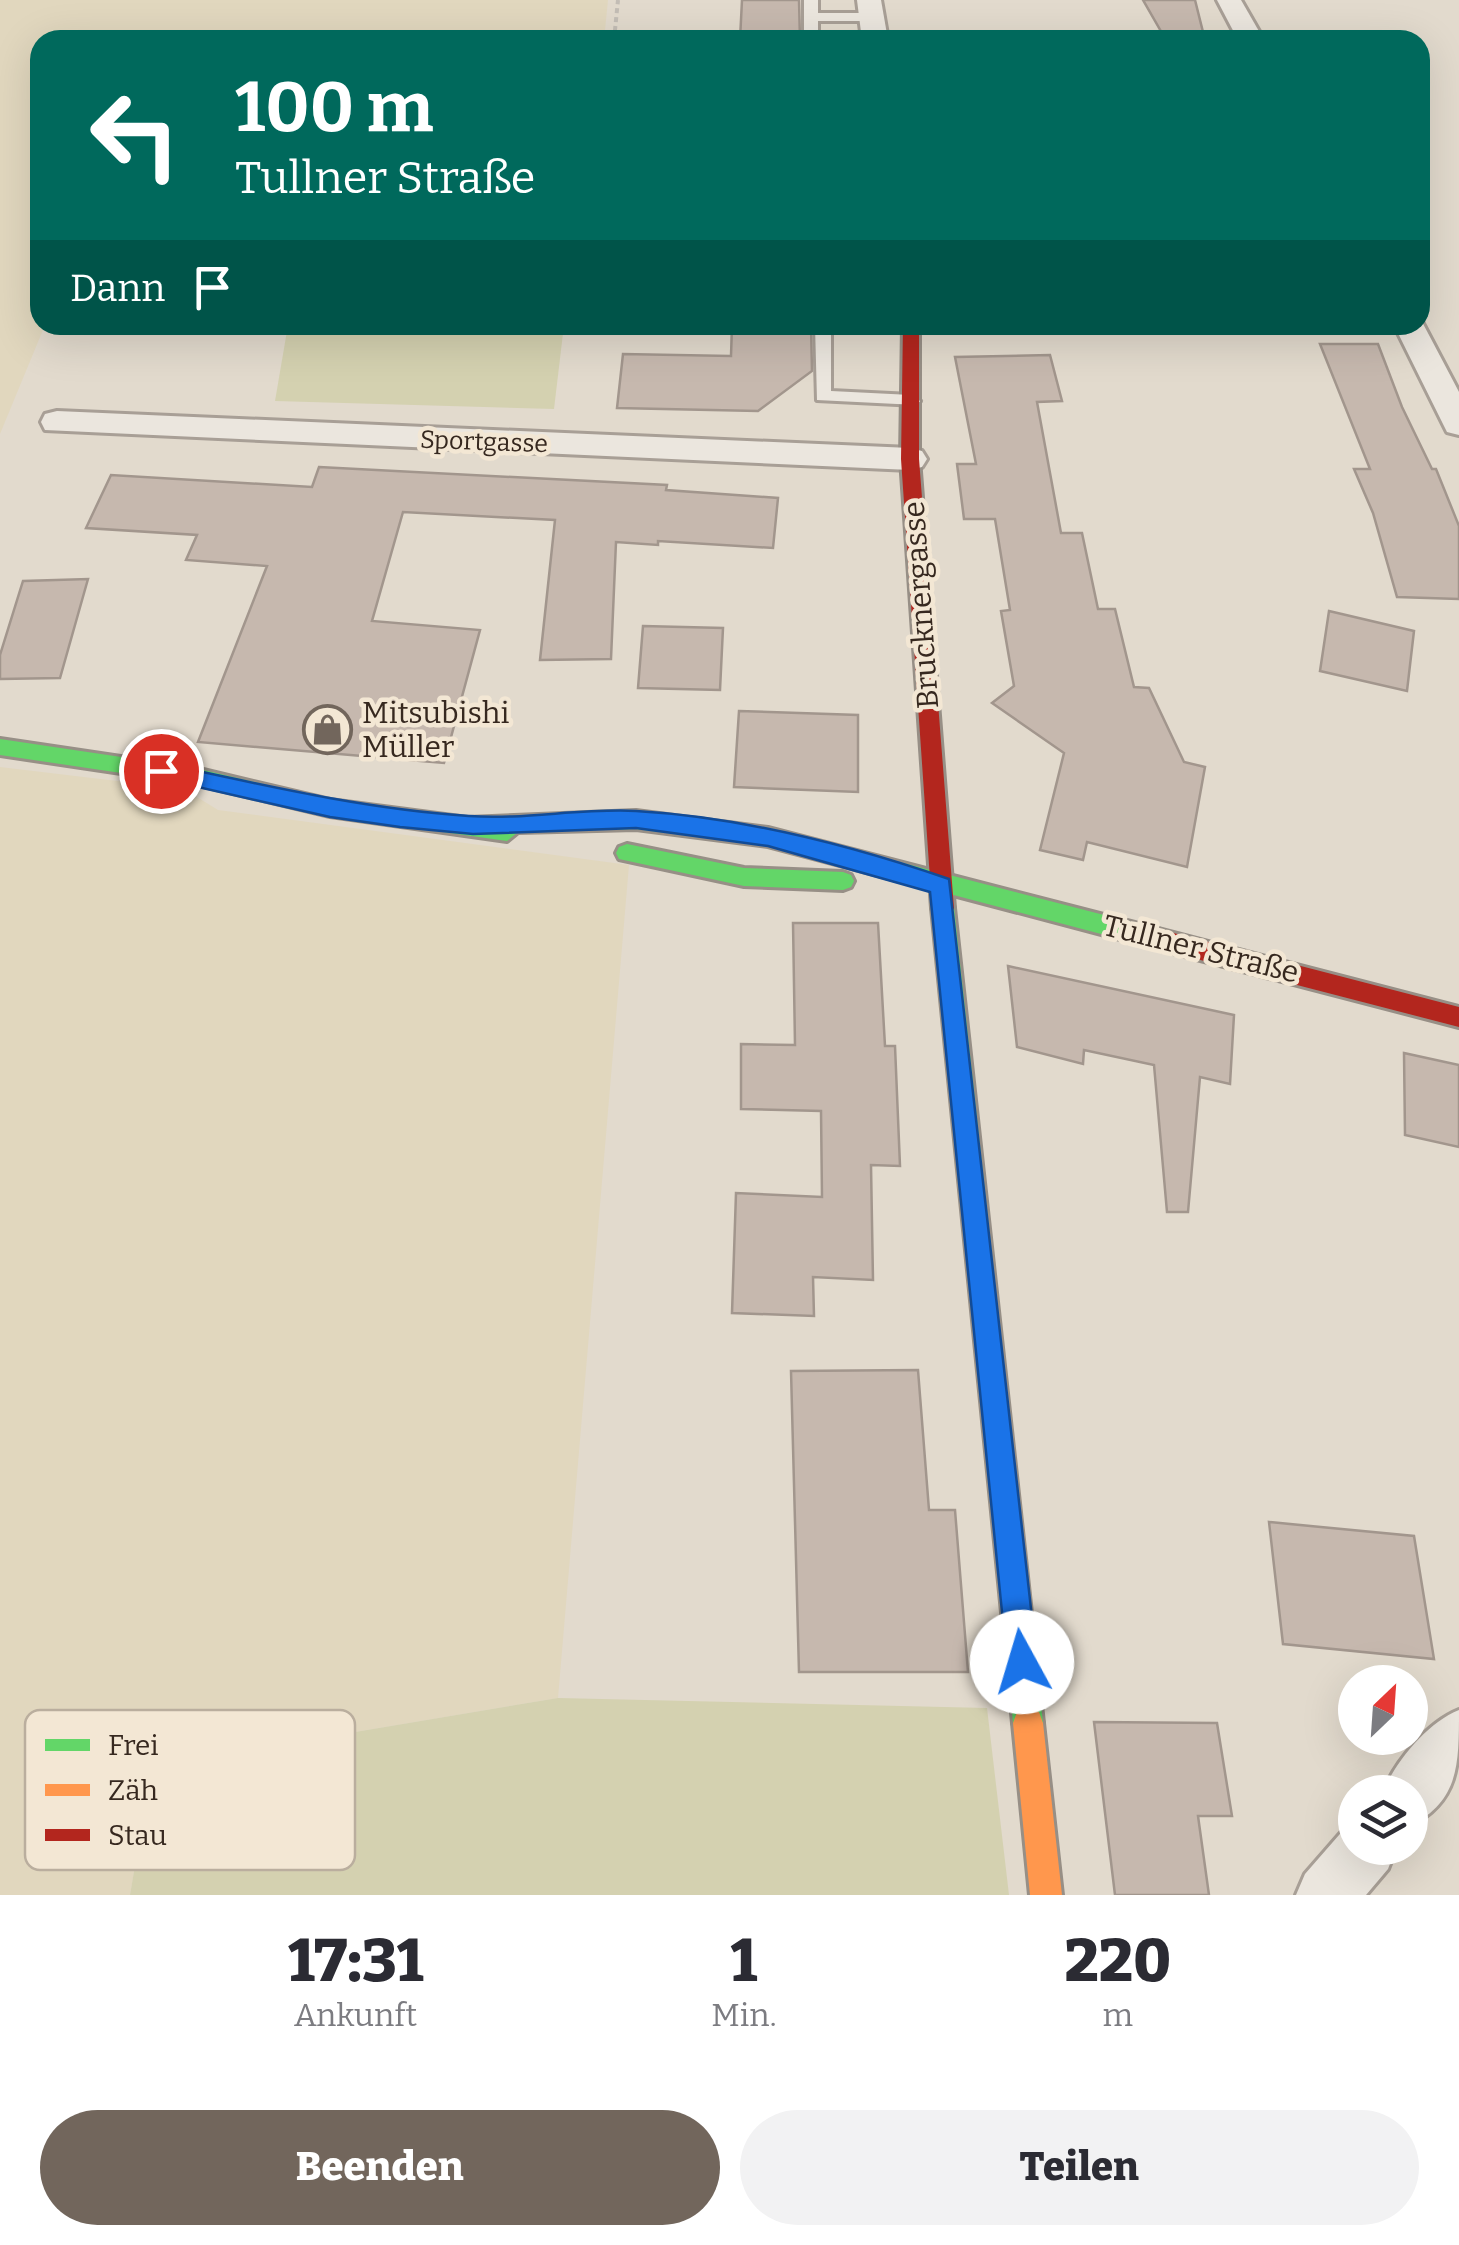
<!DOCTYPE html>
<html lang="de">
<head>
<meta charset="utf-8">
<style>
	:root { --surface:#fff; --page:#f2f2f3; --text:#2b2b33; --muted:#7c7c81; --accent:#72665c }
	body { margin:0; font-family:Bitter,serif; background:var(--page); color:var(--text); height:100vh; display:flex; flex-direction:column; font-size:38px; white-space:nowrap }
	* { box-sizing:border-box; margin:0 }
	p { font-size:32px; color:var(--muted) }
	.icon { flex:none; width:55px; height:55px; fill:none; stroke:currentColor; stroke-width:2; stroke-linecap:round; stroke-linejoin:round }
	.map { position:relative; height:1895px; overflow:hidden }
	.details { display:flex; flex-direction:column; background:var(--surface); flex:1 }
	.details>* { flex:none }
	.top-card { position:absolute; left:30px; top:30px; width:1400px; height:305px; border-radius:30px; box-shadow:0 10px 40px #0002; background:#00695c; color:#fff; overflow:hidden }
	.needle { width:65px; rotate:25deg }
	.fabs { position:absolute; left:1338px; top:1665px; display:grid; gap:20px }
	.fabs a { display:grid; place-items:center; width:90px; height:90px; border-radius:50%; background:var(--surface); box-shadow:0 10px 40px #0002; font-size:50px }
	.pin { position:absolute; display:grid; place-items:center; width:85px; height:85px; color:#fff; margin:-42px; border:5px solid #fff; border-radius:50%; box-shadow:0 2px 10px #0007 }
	.me { position:absolute; width:110px; margin:-55px; rotate:354deg; stroke-linejoin:round; filter:drop-shadow(0 0 8px #0008) }
	.turn { display:flex; align-items:center; gap:35px; height:210px; padding:0 40px; font-size:45px }
	.turn .icon { width:130px; height:130px; stroke-width:2.5 }
	.turn b { display:block; font-size:70px; line-height:85px }
	.then { display:flex; align-items:center; height:95px; padding:0 40px; background:#0003; gap:20px; font-size:38px }
	.eta { display:flex; justify-content:space-evenly; align-items:center; height:170px; text-align:center }
	.eta b { font-size:60px; font-weight:800; line-height:70px }
	.cta { display:flex; gap:20px; margin-top:auto; padding:20px 40px }
	.cta a { flex:1; height:115px; border-radius:60px; background:var(--accent); color:#fff; font-size:40px; font-weight:800; line-height:115px; text-align:center }
	.cta a+a { background:var(--page); color:var(--text) }
	.map>svg:first-child { display:block }
	.farmland { fill:#e1d7be }
	.green { fill:#d4d1b0 }
	.building { fill:#c6b8ae; stroke:#a2968d; stroke-width:2.5 }
	.lines { fill:none; stroke-linecap:round; stroke-linejoin:round }
	.lane-casing { stroke:#a89f96; stroke-width:6 }
	.street-casing { stroke:#a89f96; stroke-width:6 }
	.fast-casing { stroke:#978f86; stroke-width:6 }
	.slow-casing { stroke:#978f86; stroke-width:6 }
	.jam-casing { stroke:#978f86; stroke-width:6 }
	.path { stroke:#c3bdb5; stroke-width:4; stroke-dasharray:5 4; stroke-linecap:butt }
	.lane { fill:#ebe6de; fill-rule:evenodd }
	.street { fill:#ebe6de; fill-rule:evenodd }
	.fast { fill:#63d668; fill-rule:evenodd }
	.slow { fill:#ff974d; fill-rule:evenodd }
	.jam { fill:#b3261e; fill-rule:evenodd }
	.route { fill:#1a73e8; stroke:#114b97; stroke-width:2.5 }
	.labels { text-anchor:middle; stroke-width:9; stroke-linejoin:round; paint-order:stroke }
	.far-street-label { font-size:25px; fill:#36281f; stroke:#f3e7d4 }
	.street-label { font-size:30px; fill:#36281f; stroke:#f3e7d4 }
	.poi-label { font-size:30px; fill:#36281f; stroke:#f3e7d4; text-anchor:start }
	.key { fill:#f3e7d4; stroke:#baae9e; stroke-width:2.5 }
	.key-label { font-size:28px; fill:#36281f }
</style>
</head>
<body>
<div class="map">
<svg width="1459" height="1895" viewBox="0 0 1459 1895">
	<rect width="100%" height="100%" fill="#e2dacd"/>
	<g class="farmland">
		<polygon points="0,0 608,0 604,40 40,40 40,325 45,325 0,434"/>
		<polygon points="0,767 184,789 218,810 629,865 558,1698 152,1766 130,1895 0,1895"/>
	</g>
	<g class="green">
		<polygon points="288,325 564,325 554,409 275,401"/>
		<polygon points="558,1698 987,1708 1009,1895 130,1895 152,1766"/>
	</g>
	<g class="building">
		<polygon points="742,0 799,0 800,40 740,40"/>
		<polygon points="1143,0 1195,0 1205,40 1166,40"/>
		<polygon points="732,325 811,325 812,371 758,411 617,408 623,354 731,356"/>
		<polygon points="1320,344 1378,344 1402,407 1432,469 1436,469 1459,526 1459,599 1397,597 1373,513 1354,469 1370,469"/>
		<polygon points="1050,355 1062,401 1037,402 1061,533 1082,533 1098,609 1115,609 1134,687 1149,688 1184,762 1205,767 1187,867 1087,842 1083,860 1040,850 1064,753 992,703 1014,686 1001,611 1010,610 995,519 964,519 957,464 976,464 955,357"/>
		<polygon points="319,467 667,485 666,490 778,498 773,548 658,541 658,545 616,542 611,659 540,660 555,520 403,512 372,621 480,630 444,763 198,742 267,566 186,560 197,535 86,528 111,475 312,487"/>
		<polygon points="88,579 60,678 0,679 0,655 23,581"/>
		<polygon points="1329,611 1414,631 1407,691 1320,671"/>
		<polygon points="643,626 723,628 720,690 638,688"/>
		<polygon points="739,711 858,715 858,792 734,787"/>
		<polygon points="793,923 878,923 885,1046 895,1046 900,1166 871,1165 873,1280 813,1277 814,1316 732,1313 736,1193 822,1197 821,1111 741,1109 741,1044 795,1045"/>
		<polygon points="1008,966 1234,1015 1230,1084 1200,1077 1188,1212 1167,1212 1154,1065 1084,1050 1083,1064 1017,1047"/>
		<polygon points="1404,1053 1459,1065 1459,1147 1405,1135"/>
		<polygon points="918,1370 929,1510 955,1510 968,1672 799,1672 791,1371"/>
		<polygon points="1269,1522 1414,1536 1434,1659 1283,1644"/>
		<polygon points="1094,1722 1217,1723 1232,1816 1198,1816 1209,1895 1115,1895"/>
	</g>
	<g class="lines">
		<defs>
			<g id="lane">
				<polygon points="804,0 818,0 818,13 872,13 879,17 872,21 818,21 818,40 804,40"/>
				<polygon points="815,325 831,325 831,391 911,395 920,401 917,405 817,400"/>
			</g>
			<g id="street">
				<polygon points="857,0 881,0 888,40 862,40"/>
				<polygon points="1217,0 1241,0 1264,40 1238,40"/>
				<polygon points="1420,318 1459,392 1459,435 1447,432 1443,424 1394,325 1420,325"/>
				<polygon points="57,411 910,448 922,451 927,459 922,467 910,470 45,430 41,422 45,414"/>
				<path d="M 1459,1710 C 1459,1765 1459,1801 1410,1826 L 1410,1792 L 1383,1792 C 1396,1761 1427,1723 1459,1710 Z"/>
				<polygon points="1355,1823 1355,1848 1396,1848 1388,1869 1366,1895 1296,1895 1305,1874 1346,1827"/>
			</g>
			<g id="fast">
				<polygon points="0,739 195,768 330,800 468,818 636,811 768,828 1158,929 1166,932 1169,939 1166,946 1158,949 768,846 636,829 518,832 507,841 330,816 195,784 0,755"/>
				<polygon points="627,844 744,868 843,872 851,875 854,881 851,887 843,890 744,886 619,859 616,853 619,847"/>
				<polygon points="943,899 951,901 954,908 1043,1723 1039,1734 1028,1738 1017,1734 1013,1723 932,908 935,901"/>
			</g>
			<polygon id="slow" points="1028,1708 1039,1712 1043,1723 1062,1895 1030,1895 1013,1723 1017,1712"/>
			<g id="jam">
				<polygon points="903,325 919,325 919,459 954,908 951,915 935,915 932,908 901,459"/>
				<polygon points="1158,929 1459,1007 1459,1027 1158,949 1150,946 1147,939 1150,932"/>
			</g>
		</defs>
		<use href="#lane" class="lane-casing"/>
		<use href="#street" class="street-casing"/>
		<use href="#fast" class="fast-casing"/>
		<use href="#slow" class="slow-casing"/>
		<use href="#jam" class="jam-casing"/>
		<polyline class="path" points="614,40 618,0"/>
		<use href="#lane" class="lane"/>
		<use href="#street" class="street"/>
		<use href="#fast" class="fast"/>
		<use href="#slow" class="slow"/>
		<use href="#jam" class="jam"/>
	</g>
	<path class="route" d="M 161,763 C 263,785 364,809 469,816 C 524,820 581,808 636,811 C 741,817 850,845 949,879 L 1037,1662 L 1033,1673 L 1022,1677 L 1011,1673 L 1007,1662 L 930,892 L 768,846 L 636,828 L 473,834 L 400,827 L 330,817 L 154,777 L 151,771 Z"/>
	<defs>
		<symbol id="shop-ring" viewBox="-11 -11 22 22"><circle r="9.5" fill="#f3e7d4" stroke="#72665c" stroke-width="1.5"/><path d="M-5-2.5h2.3a2.7 3.5 0 0 1 5.4 0H5L5.5 6h-11ZM-1.5-2.5h3a1.5 2.3 0 0 0-3 0Z" fill="#72665c"/></symbol>
	</defs>
	<g fill-rule="evenodd">
		<use href="#shop-ring" x="300" y="702" width="55" height="55"/>
	</g>
	<g class="labels">
		<g class="far-street-label">
			<text transform="translate(484 441) rotate(2)" y="9">Sportgasse</text>
		</g>
		<g class="street-label">
			<text transform="translate(921 605) rotate(-94)" y="10">Brucknergasse</text>
			<text transform="translate(1201 949) rotate(14)" y="10">Tullner Straße</text>
		</g>
		<g class="poi-label">
			<text x="362" y="723">Mitsubishi<tspan x="362" dy="34">Müller</tspan></text>
		</g>
	</g>
	<rect x="25" y="1710" width="330" height="160" rx="15" class="key"/>
	<rect x="45" y="1739" width="45" height="12" fill="#63d668"/>
	<rect x="45" y="1784" width="45" height="12" fill="#ff974d"/>
	<rect x="45" y="1829" width="45" height="12" fill="#b3261e"/>
	<g class="key-label">
		<text x="108" y="1755">Frei</text>
		<text x="108" y="1800">Zäh</text>
		<text x="108" y="1845">Stau</text>
	</g>
</svg>
<div class="fabs">
<a><svg class="needle" viewBox="-14 -14 28 28"><path d="M0-13l5 13h-10z" fill="#e53935"/><path d="M0 13l5-13h-10z" fill="#7c7c81"/></svg></a>
<a><svg class="icon" aria-label="layers" viewBox="0 0 24 24"><path d="M12 4l9 5-9 5-9-5zM3 14l9 5 9-5"/></svg></a>
</div>
<div class="pin" style="left:161px;top:771px;background:#d93025"><svg class="icon" aria-label="arrive" viewBox="0 0 24 24"><path d="M6 21V4h12l-3 4 3 4H6"/></svg></div>
<svg class="me" style="left:1022px;top:1662px" viewBox="-20 -20 40 40"><circle r="19" fill="#fff"/><path d="M0-13L10 11 0 6-10 11z" fill="#1a73e8"/></svg>
<div class="top-card">
<div class="turn"><svg class="icon" aria-label="left" viewBox="0 0 24 24"><path d="M17 20v-9H6M10 6l-5 5 5 5"/></svg><div><b>100 m</b>Tullner Straße</div></div>
<div class="then">Dann<svg class="icon" aria-label="arrive" viewBox="0 0 24 24"><path d="M6 21V4h12l-3 4 3 4H6"/></svg></div>
</div>
</div>
<section class="details">
<div class="eta">
<div><b>17:31</b><p>Ankunft</p></div>
<div><b>1</b><p>Min.</p></div>
<div><b>220</b><p>m</p></div>
</div>
<div class="cta"><a>Beenden</a><a>Teilen</a></div>
</section>
</body>
</html>
